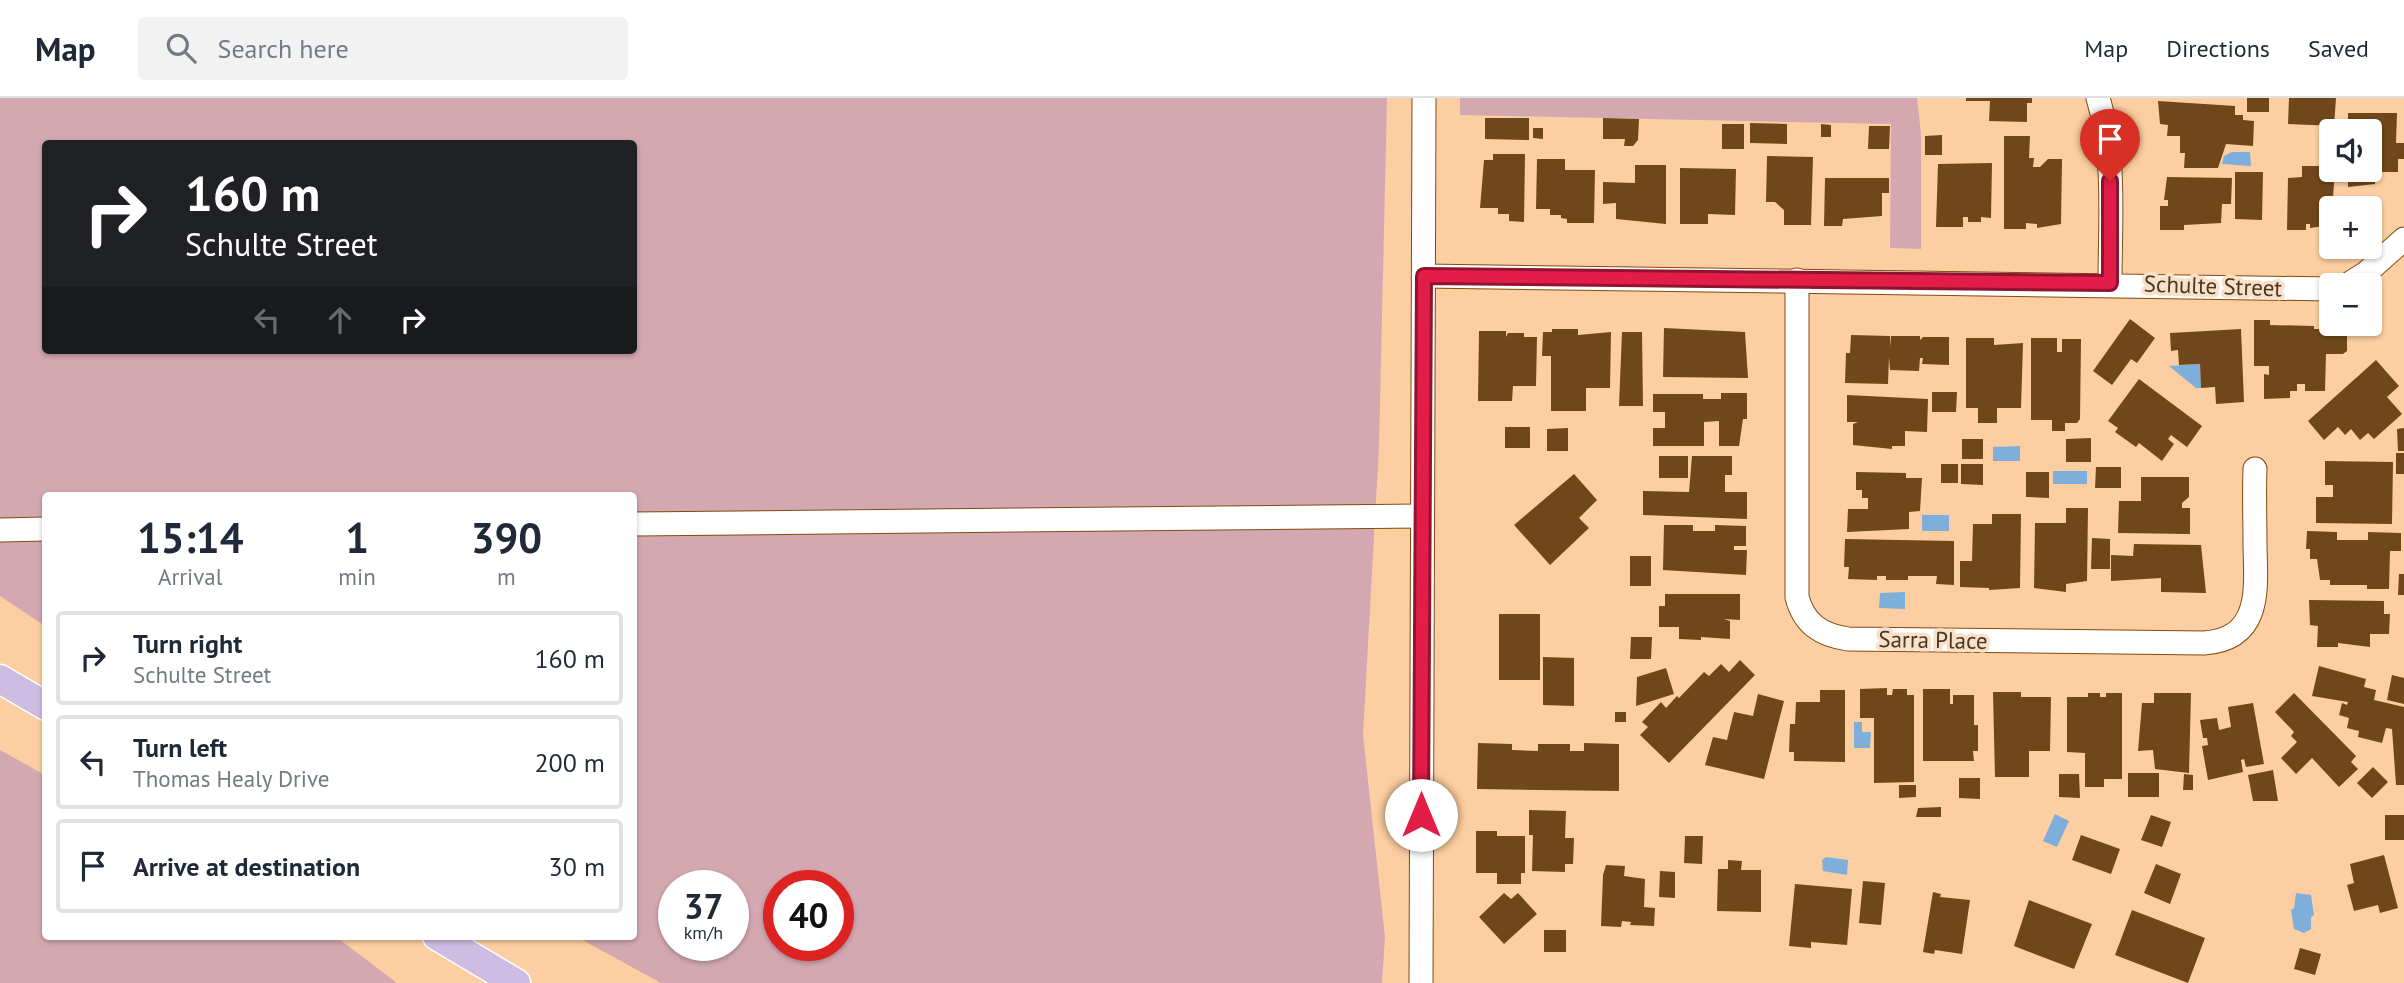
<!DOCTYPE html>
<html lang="en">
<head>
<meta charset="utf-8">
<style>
	:root { --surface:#fff; --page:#f2f2f3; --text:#1f2937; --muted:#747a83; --line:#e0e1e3 }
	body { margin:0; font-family:"PT Sans",sans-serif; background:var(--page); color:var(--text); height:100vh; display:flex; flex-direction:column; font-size:26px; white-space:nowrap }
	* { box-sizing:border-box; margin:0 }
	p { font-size:23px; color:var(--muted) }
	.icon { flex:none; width:38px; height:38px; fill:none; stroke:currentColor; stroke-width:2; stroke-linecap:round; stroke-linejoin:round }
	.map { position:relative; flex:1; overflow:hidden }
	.details { position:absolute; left:42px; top:394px; width:595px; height:448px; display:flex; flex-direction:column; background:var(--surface); border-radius:7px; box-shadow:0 2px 5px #0004 }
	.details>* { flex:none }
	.hud { position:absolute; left:42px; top:42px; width:595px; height:214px; border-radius:7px; box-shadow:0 2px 5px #0004; background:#202124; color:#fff; overflow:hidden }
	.fabs { position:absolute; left:2319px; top:21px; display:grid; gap:14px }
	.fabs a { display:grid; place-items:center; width:63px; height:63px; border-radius:7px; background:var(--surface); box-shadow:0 2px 5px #0004; font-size:35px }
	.speed { position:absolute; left:658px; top:772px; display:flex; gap:14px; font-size:35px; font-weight:700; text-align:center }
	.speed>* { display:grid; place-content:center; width:91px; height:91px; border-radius:50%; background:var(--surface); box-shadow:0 2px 5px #0004; line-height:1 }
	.speed small { font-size:18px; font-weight:400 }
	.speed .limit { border:10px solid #d22; background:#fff; color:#111 }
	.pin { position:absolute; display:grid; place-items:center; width:60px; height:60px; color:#fff; margin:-72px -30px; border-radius:50% 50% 50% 0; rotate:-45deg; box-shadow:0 0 7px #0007 }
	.pin .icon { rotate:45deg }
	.me { position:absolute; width:77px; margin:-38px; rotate:0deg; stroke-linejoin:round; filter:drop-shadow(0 0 5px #0008) }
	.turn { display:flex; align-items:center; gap:24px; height:147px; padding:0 28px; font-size:32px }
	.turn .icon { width:91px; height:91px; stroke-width:2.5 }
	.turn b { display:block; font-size:49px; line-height:60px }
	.lanes { display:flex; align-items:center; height:66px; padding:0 28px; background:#0003; justify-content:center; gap:35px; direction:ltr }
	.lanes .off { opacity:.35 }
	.eta { display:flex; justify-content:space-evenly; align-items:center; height:119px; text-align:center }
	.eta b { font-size:42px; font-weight:700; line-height:49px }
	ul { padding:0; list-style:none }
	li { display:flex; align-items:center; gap:21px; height:94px; margin:0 14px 10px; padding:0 14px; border:4px solid var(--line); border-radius:7px }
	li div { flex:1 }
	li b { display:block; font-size:26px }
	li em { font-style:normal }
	header { display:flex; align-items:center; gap:42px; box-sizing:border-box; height:98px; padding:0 35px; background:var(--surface); border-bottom:2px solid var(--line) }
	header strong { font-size:33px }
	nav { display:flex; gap:38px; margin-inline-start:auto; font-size:24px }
	.search { width:490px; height:63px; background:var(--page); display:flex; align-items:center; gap:18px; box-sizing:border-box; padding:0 24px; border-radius:7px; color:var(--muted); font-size:26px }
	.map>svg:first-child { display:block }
	.green { fill:#d4a8b0; fill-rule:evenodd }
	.water { fill:#7eafda }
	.building { fill:#70471a }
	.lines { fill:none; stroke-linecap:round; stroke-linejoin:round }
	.minor-casing { stroke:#7f4d0c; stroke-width:25 }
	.major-casing { stroke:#fff; stroke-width:31 }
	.minor { stroke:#fff; stroke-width:23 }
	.major { stroke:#cfbce3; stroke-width:28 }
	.route-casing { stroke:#92132f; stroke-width:18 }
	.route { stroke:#e11d48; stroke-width:12 }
	.labels { text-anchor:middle; stroke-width:7; stroke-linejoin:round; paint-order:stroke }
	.street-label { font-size:23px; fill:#4e361f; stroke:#f8e0ca }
</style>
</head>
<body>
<header>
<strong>Map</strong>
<div class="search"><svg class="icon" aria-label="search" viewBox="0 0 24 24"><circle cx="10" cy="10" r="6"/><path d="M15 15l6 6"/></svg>Search here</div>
<nav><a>Map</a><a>Directions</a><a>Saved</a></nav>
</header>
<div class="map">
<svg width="2404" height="885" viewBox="0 0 2404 885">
	<rect width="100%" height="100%" fill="#fdcea1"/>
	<g class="green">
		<path d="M 0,0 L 1387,0 L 1379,349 L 1363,637 L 1385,839 L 1382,885 L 661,885 L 575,838 L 634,838 L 634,397 L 46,397 L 45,528 L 0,498 ZM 46,46 L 634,46 L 634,252 L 46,252 ZM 674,788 L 733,788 L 733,847 L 674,847 ZM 779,788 L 838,788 L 838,847 L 779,847 Z"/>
		<polygon points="1460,0 1917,0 1921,36 1921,151 1890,150 1891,26 1460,17"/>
		<polygon points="0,652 45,677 46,838 335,838 397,885 0,885"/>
	</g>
	<g class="water">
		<polygon points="2232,54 2250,54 2251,68 2222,66 2224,58"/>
		<polygon points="2200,266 2201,290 2196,290 2169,268"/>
		<polygon points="2020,348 2020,363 1993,363 1993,349"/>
		<rect x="2053" y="373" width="34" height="13"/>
		<rect x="1922" y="417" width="27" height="16"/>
		<polygon points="1905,494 1905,511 1879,510 1880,495"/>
		<polygon points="1854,624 1862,624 1862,634 1871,634 1870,650 1854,650"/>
		<polygon points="2055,716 2069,723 2057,749 2043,743"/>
		<polygon points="1826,759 1848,762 1847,777 1823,773 1822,762"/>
		<polygon points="2296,795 2311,797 2314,817 2311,819 2311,831 2304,835 2294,831 2291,812 2294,810"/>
	</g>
	<g class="building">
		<polygon points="1966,0 2032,0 2032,5 2027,5 2027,24 1989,23 1990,3 1966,3"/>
		<rect x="2247" y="0" width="22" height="14"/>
		<polygon points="2289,0 2336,0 2334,28 2288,26"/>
		<polygon points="2158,3 2235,8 2235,17 2243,17 2243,22 2254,23 2253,48 2226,46 2218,70 2184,70 2185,55 2180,55 2180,38 2167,38 2168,27 2160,26"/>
		<polygon points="2348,15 2397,15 2396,45 2404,45 2404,61 2398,61 2398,74 2381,74 2381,81 2375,81 2375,86 2348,89 2348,72 2370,72 2370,33 2348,33"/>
		<polygon points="1485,20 1529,20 1529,42 1485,41"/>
		<polygon points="1603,20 1639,21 1638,42 1633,48 1624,48 1625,41 1603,41"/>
		<polygon points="1750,25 1787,26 1787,46 1750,45"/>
		<rect x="1722" y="26" width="22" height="25"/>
		<polygon points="1821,26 1831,27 1831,39 1821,39"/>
		<polygon points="1869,28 1890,28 1889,51 1868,51"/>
		<polygon points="1533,30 1543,30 1543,41 1533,40"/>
		<polygon points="1942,37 1942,57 1925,57 1925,38"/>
		<polygon points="2004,38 2030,38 2029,60 2034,60 2033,69 2040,69 2048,61 2062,61 2061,126 2037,130 2037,126 2026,125 2026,131 2004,131"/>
		<polygon points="1493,56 1525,56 1524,124 1509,123 1509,116 1498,116 1498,110 1480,110 1484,62 1493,62"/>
		<polygon points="1767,58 1813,59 1811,127 1784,127 1784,112 1775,104 1766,104"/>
		<polygon points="1537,61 1565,61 1565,72 1595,72 1594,125 1567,125 1567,121 1561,120 1561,117 1550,117 1550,111 1536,111"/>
		<polygon points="1992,65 1991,120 1981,119 1981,124 1968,124 1968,119 1963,119 1963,129 1936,129 1938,66"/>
		<polygon points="1635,67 1666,67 1666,126 1616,121 1616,105 1603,106 1603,84 1635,85"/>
		<polygon points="2302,68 2331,68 2331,72 2335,72 2331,127 2310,130 2310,126 2306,126 2306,132 2287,132 2288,80 2302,79"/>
		<polygon points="1680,70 1736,71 1735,117 1708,116 1708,126 1680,126"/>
		<polygon points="2235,74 2263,74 2262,122 2235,121"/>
		<polygon points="2167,79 2232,80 2231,106 2222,106 2221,125 2184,127 2184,132 2160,132 2160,108 2168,108 2168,102 2164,102"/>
		<polygon points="1825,80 1889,80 1889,95 1882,95 1882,118 1843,121 1842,128 1824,128"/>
		<polygon points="2130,221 2155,240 2137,265 2131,261 2112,287 2093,273"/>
		<polygon points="2254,222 2270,222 2270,227 2314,228 2314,231 2335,231 2334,236 2347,236 2347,253 2343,256 2326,256 2325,293 2305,293 2305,286 2297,286 2297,293 2290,293 2290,300 2264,301 2264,276 2269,277 2269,268 2254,268"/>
		<polygon points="1664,230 1745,234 1748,280 1663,279"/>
		<polygon points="1552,231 1578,231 1578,237 1611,234 1610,290 1586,290 1586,313 1551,313 1551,258 1542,258 1543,234 1552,234"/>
		<polygon points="2241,231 2244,304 2216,306 2215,289 2201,290 2200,266 2179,267 2178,252 2171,253 2170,235"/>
		<polygon points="1479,233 1506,233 1506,239 1508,235 1524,235 1524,239 1537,239 1536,288 1513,288 1512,303 1478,303"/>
		<polygon points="1622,234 1642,234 1643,308 1619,308"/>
		<polygon points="1851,237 1890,238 1891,249 1891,238 1920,238 1920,242 1923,239 1949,239 1949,267 1922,266 1923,260 1920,260 1919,273 1890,272 1889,259 1888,286 1845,285 1846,255 1850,255"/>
		<polygon points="1966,240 1994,240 1994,247 2023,245 2021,310 1997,310 1997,325 1978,325 1978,310 1966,310"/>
		<polygon points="2031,240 2057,240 2057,254 2062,254 2062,241 2081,241 2080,321 2077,325 2065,325 2065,333 2052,333 2052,322 2031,322"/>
		<polygon points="2376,262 2399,288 2387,299 2402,316 2374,341 2368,335 2360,342 2351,331 2345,337 2338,329 2324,342 2308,323"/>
		<polygon points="2139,281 2202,328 2187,349 2171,337 2168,341 2174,346 2162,363 2139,345 2136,349 2115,334 2118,330 2108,323"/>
		<polygon points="1932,294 1957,294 1956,314 1932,314"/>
		<polygon points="1721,295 1747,295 1747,321 1743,321 1739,348 1719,348 1719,323 1704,324 1704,348 1653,348 1653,330 1665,330 1665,314 1653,314 1653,296 1703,296 1703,301 1721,301"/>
		<polygon points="1847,297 1928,301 1927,334 1905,333 1905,348 1892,348 1892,351 1853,347 1853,326 1858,324 1847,324"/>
		<rect x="1505" y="329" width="25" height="21"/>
		<polygon points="1568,330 1568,353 1547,353 1547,331"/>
		<polygon points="2404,330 2404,353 2398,353 2397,331"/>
		<polygon points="2091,340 2091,364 2066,364 2066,341"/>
		<rect x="1962" y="341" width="21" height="20"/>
		<rect x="2396" y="355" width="8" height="21"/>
		<rect x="1659" y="358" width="29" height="22"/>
		<polygon points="1692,358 1732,358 1732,377 1725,377 1725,394 1747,394 1747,421 1643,417 1643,393 1689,394"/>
		<polygon points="2325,363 2393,364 2392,426 2316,425 2316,399 2333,399 2333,387 2325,387"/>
		<rect x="1941" y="366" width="17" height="19"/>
		<polygon points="1961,366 1983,366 1983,387 1961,386"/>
		<polygon points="2096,369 2121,369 2121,390 2095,390"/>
		<polygon points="1856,374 1906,375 1906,380 1922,380 1920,413 1909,414 1909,431 1847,434 1848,411 1868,411 1868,400 1862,400 1862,392 1856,392"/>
		<polygon points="2026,374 2049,374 2049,400 2026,399"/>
		<polygon points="1574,376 1597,402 1579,420 1589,430 1550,467 1514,427"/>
		<polygon points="2141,379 2189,379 2189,399 2182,405 2182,410 2190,410 2190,436 2118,435 2119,403 2141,403"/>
		<polygon points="2066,410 2088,410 2087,483 2066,486 2066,494 2034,490 2035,425 2066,425"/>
		<polygon points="1992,416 2021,416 2020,490 1989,492 1989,490 1960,489 1960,463 1972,463 1973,426 1992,426"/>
		<polygon points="1664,427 1693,427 1693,433 1715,433 1715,427 1746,428 1746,448 1734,448 1734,452 1747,452 1746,477 1663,472"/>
		<polygon points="2307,433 2337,434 2337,442 2368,442 2368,434 2401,435 2401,453 2390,453 2389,491 2367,491 2367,487 2330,487 2330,482 2320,482 2317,461 2310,461 2310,451 2306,451"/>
		<polygon points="2092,440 2110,441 2110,471 2091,471"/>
		<polygon points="1845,441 1954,443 1954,487 1936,486 1937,478 1908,478 1908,482 1886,482 1886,478 1877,478 1877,482 1848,481 1849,469 1844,469"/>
		<polygon points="2134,446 2201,447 2206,495 2161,494 2161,480 2111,483 2111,457 2133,458"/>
		<rect x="1630" y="458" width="21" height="30"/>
		<polygon points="2399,476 2404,476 2404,497 2398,497"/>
		<polygon points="1665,496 1740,496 1740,522 1724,521 1730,523 1730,541 1701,539 1701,542 1679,541 1679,529 1659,529 1659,508 1665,508"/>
		<polygon points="2309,502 2384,503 2384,516 2390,516 2389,536 2370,536 2370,549 2338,545 2338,549 2317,549 2318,528 2310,527"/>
		<rect x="1499" y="516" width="41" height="66"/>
		<polygon points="1631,539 1652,539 1651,561 1630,561"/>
		<polygon points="1543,559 1574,560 1574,608 1543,607"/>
		<polygon points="1740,562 1755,577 1669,665 1640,637 1648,629 1642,624 1661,604 1666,610 1677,598 1679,600 1704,574 1709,578 1721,566 1729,574"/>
		<polygon points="2319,568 2366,581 2364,589 2376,592 2374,602 2404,609 2404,687 2396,687 2392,631 2386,630 2382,645 2358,639 2359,633 2347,630 2349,620 2339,617 2342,605 2347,607 2348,604 2312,598"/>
		<polygon points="1666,570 1674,596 1636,608 1637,579"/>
		<polygon points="2392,577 2404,580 2404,606 2387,602"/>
		<polygon points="1887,590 1887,597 1892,597 1893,591 1907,591 1907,597 1914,597 1914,684 1874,685 1874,620 1860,620 1860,591"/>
		<polygon points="1923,591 1950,591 1950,606 1953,606 1953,597 1974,597 1974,627 1978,627 1978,653 1973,653 1974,663 1923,663"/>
		<polygon points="1820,592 1845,592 1845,664 1794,663 1794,654 1789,654 1790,626 1795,626 1796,604 1820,604"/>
		<polygon points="1993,594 2021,594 2021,599 2051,599 2050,653 2029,653 2029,679 1995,679"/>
		<polygon points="2088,595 2100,595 2100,599 2106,599 2106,595 2122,595 2122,681 2104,681 2104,689 2085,689 2085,655 2067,654 2067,599 2088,599"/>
		<polygon points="2154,595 2191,595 2189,675 2155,671 2153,652 2138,653 2142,605 2154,605"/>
		<polygon points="2294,595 2356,658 2351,664 2358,671 2339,689 2312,660 2296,676 2281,660 2297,644 2291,638 2294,634 2275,614"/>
		<polygon points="1758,596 1784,603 1764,681 1705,667 1713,639 1727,642 1734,614 1753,618"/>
		<polygon points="2253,605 2264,666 2246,669 2244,661 2241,662 2243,674 2208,682 2202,648 2208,647 2207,640 2203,640 2200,622 2217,620 2219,632 2231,629 2228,609"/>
		<rect x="1615" y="614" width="11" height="10"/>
		<polygon points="1478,645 1512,646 1512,652 1538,653 1538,646 1570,646 1570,653 1584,653 1584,645 1619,646 1619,693 1477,691"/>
		<polygon points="2373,669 2388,684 2372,700 2357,685"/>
		<polygon points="2273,672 2278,703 2253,703 2248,677"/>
		<rect x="2128" y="675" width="31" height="24"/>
		<polygon points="2059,676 2079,676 2080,700 2059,699"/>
		<polygon points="2184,676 2193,677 2193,692 2183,692"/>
		<polygon points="1959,680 1980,680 1980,701 1959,700"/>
		<polygon points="1899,687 1916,687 1916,699 1899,700"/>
		<polygon points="1941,709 1941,719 1916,719 1918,710"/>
		<polygon points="1529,712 1566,713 1565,740 1574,740 1573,766 1565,766 1565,774 1532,773 1533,737 1529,737"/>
		<polygon points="2151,717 2171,724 2162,749 2141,742"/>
		<rect x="2385" y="717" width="19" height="25"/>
		<polygon points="1476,733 1497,733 1497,738 1525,738 1525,775 1521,775 1521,786 1497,786 1497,775 1476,775"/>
		<polygon points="2081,737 2120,751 2111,776 2072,762"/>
		<polygon points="1685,738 1703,738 1702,766 1684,765"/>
		<polygon points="2384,757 2398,810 2380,815 2378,807 2354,813 2347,787 2354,785 2350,766"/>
		<polygon points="1728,762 1742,763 1741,772 1761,772 1761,814 1717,813 1718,771 1728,771"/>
		<polygon points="2156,766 2181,776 2170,806 2144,795"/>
		<polygon points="1606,767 1625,768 1624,778 1645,781 1644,809 1655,810 1654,828 1630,827 1631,824 1622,823 1621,829 1601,828 1603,777"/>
		<polygon points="1660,773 1675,774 1675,800 1659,799"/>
		<polygon points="1863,783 1885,785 1881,827 1859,825"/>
		<polygon points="1795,786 1852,791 1847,847 1811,844 1811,850 1789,848"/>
		<polygon points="1933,794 1941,796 1940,799 1970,802 1962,856 1935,852 1934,856 1923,854"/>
		<polygon points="1504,795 1511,801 1518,795 1537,816 1504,846 1479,819"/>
		<polygon points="2029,802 2092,826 2074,871 2014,848"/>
		<polygon points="2132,812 2205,840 2188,885 2115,857"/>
		<rect x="1544" y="832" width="22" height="22"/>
		<polygon points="2300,850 2321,856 2315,877 2294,871"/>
	</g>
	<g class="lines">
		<defs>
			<g id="minor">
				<path d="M 2098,0 C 2116,59 2110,124 2110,185"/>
				<polyline points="1424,178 2331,191"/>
				<path d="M 1797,182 L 1797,499 C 1804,526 1821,537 1848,541 L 2204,545 C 2262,541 2256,491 2255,448 C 2255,422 2254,396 2255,371"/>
				<polyline points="2347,187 2366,175 2404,141"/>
				<polyline points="634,426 1421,418"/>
				<polyline points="0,432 46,431"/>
				<polyline points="1421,885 1424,0"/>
			</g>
			<g id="major">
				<polyline points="0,581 46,608"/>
				<polyline points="437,838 516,885"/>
			</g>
		</defs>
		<use href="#minor" class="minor-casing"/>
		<use href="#major" class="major-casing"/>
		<use href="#minor" class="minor"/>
		<use href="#major" class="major"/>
	</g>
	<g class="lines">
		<defs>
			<polyline id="route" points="1421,717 1424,178 2110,185 2110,83"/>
		</defs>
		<use href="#route" class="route-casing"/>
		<use href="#route" class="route"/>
	</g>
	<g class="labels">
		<g class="street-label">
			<text transform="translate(2213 188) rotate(2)" y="8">Schulte Street</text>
			<text transform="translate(1933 542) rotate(1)" y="8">Sarra Place</text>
		</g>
	</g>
</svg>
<div class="fabs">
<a><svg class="icon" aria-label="sound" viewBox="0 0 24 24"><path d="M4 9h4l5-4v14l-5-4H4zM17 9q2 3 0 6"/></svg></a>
<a>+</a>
<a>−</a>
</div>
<div class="speed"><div>37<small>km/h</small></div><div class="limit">40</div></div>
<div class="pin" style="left:2110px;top:83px;background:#d93025"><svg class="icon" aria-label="arrive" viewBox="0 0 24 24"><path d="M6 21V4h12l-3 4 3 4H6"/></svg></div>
<svg class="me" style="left:1421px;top:717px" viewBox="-20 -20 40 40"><circle r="19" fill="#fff"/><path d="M0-13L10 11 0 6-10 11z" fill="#e11d48"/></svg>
<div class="hud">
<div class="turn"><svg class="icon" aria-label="right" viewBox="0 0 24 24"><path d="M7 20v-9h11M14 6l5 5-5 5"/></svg><div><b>160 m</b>Schulte Street</div></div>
<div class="lanes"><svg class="icon off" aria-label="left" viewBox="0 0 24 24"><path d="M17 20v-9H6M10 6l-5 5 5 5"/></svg><svg class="icon off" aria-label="ahead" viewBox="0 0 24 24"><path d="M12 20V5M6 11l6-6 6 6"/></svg><svg class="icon" aria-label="right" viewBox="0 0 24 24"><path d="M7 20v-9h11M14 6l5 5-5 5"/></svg></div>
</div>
<section class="details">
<div class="eta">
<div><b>15:14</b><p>Arrival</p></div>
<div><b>1</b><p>min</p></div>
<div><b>390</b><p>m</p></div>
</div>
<ul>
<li><svg class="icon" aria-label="right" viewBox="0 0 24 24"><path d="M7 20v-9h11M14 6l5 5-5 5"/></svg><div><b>Turn right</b><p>Schulte Street</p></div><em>160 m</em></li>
<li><svg class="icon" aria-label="left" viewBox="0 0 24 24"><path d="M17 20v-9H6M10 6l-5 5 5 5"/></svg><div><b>Turn left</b><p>Thomas Healy Drive</p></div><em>200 m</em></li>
<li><svg class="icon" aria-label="arrive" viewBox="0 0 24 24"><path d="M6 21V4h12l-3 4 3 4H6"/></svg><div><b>Arrive at destination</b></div><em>30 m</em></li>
</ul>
</section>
</div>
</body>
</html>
